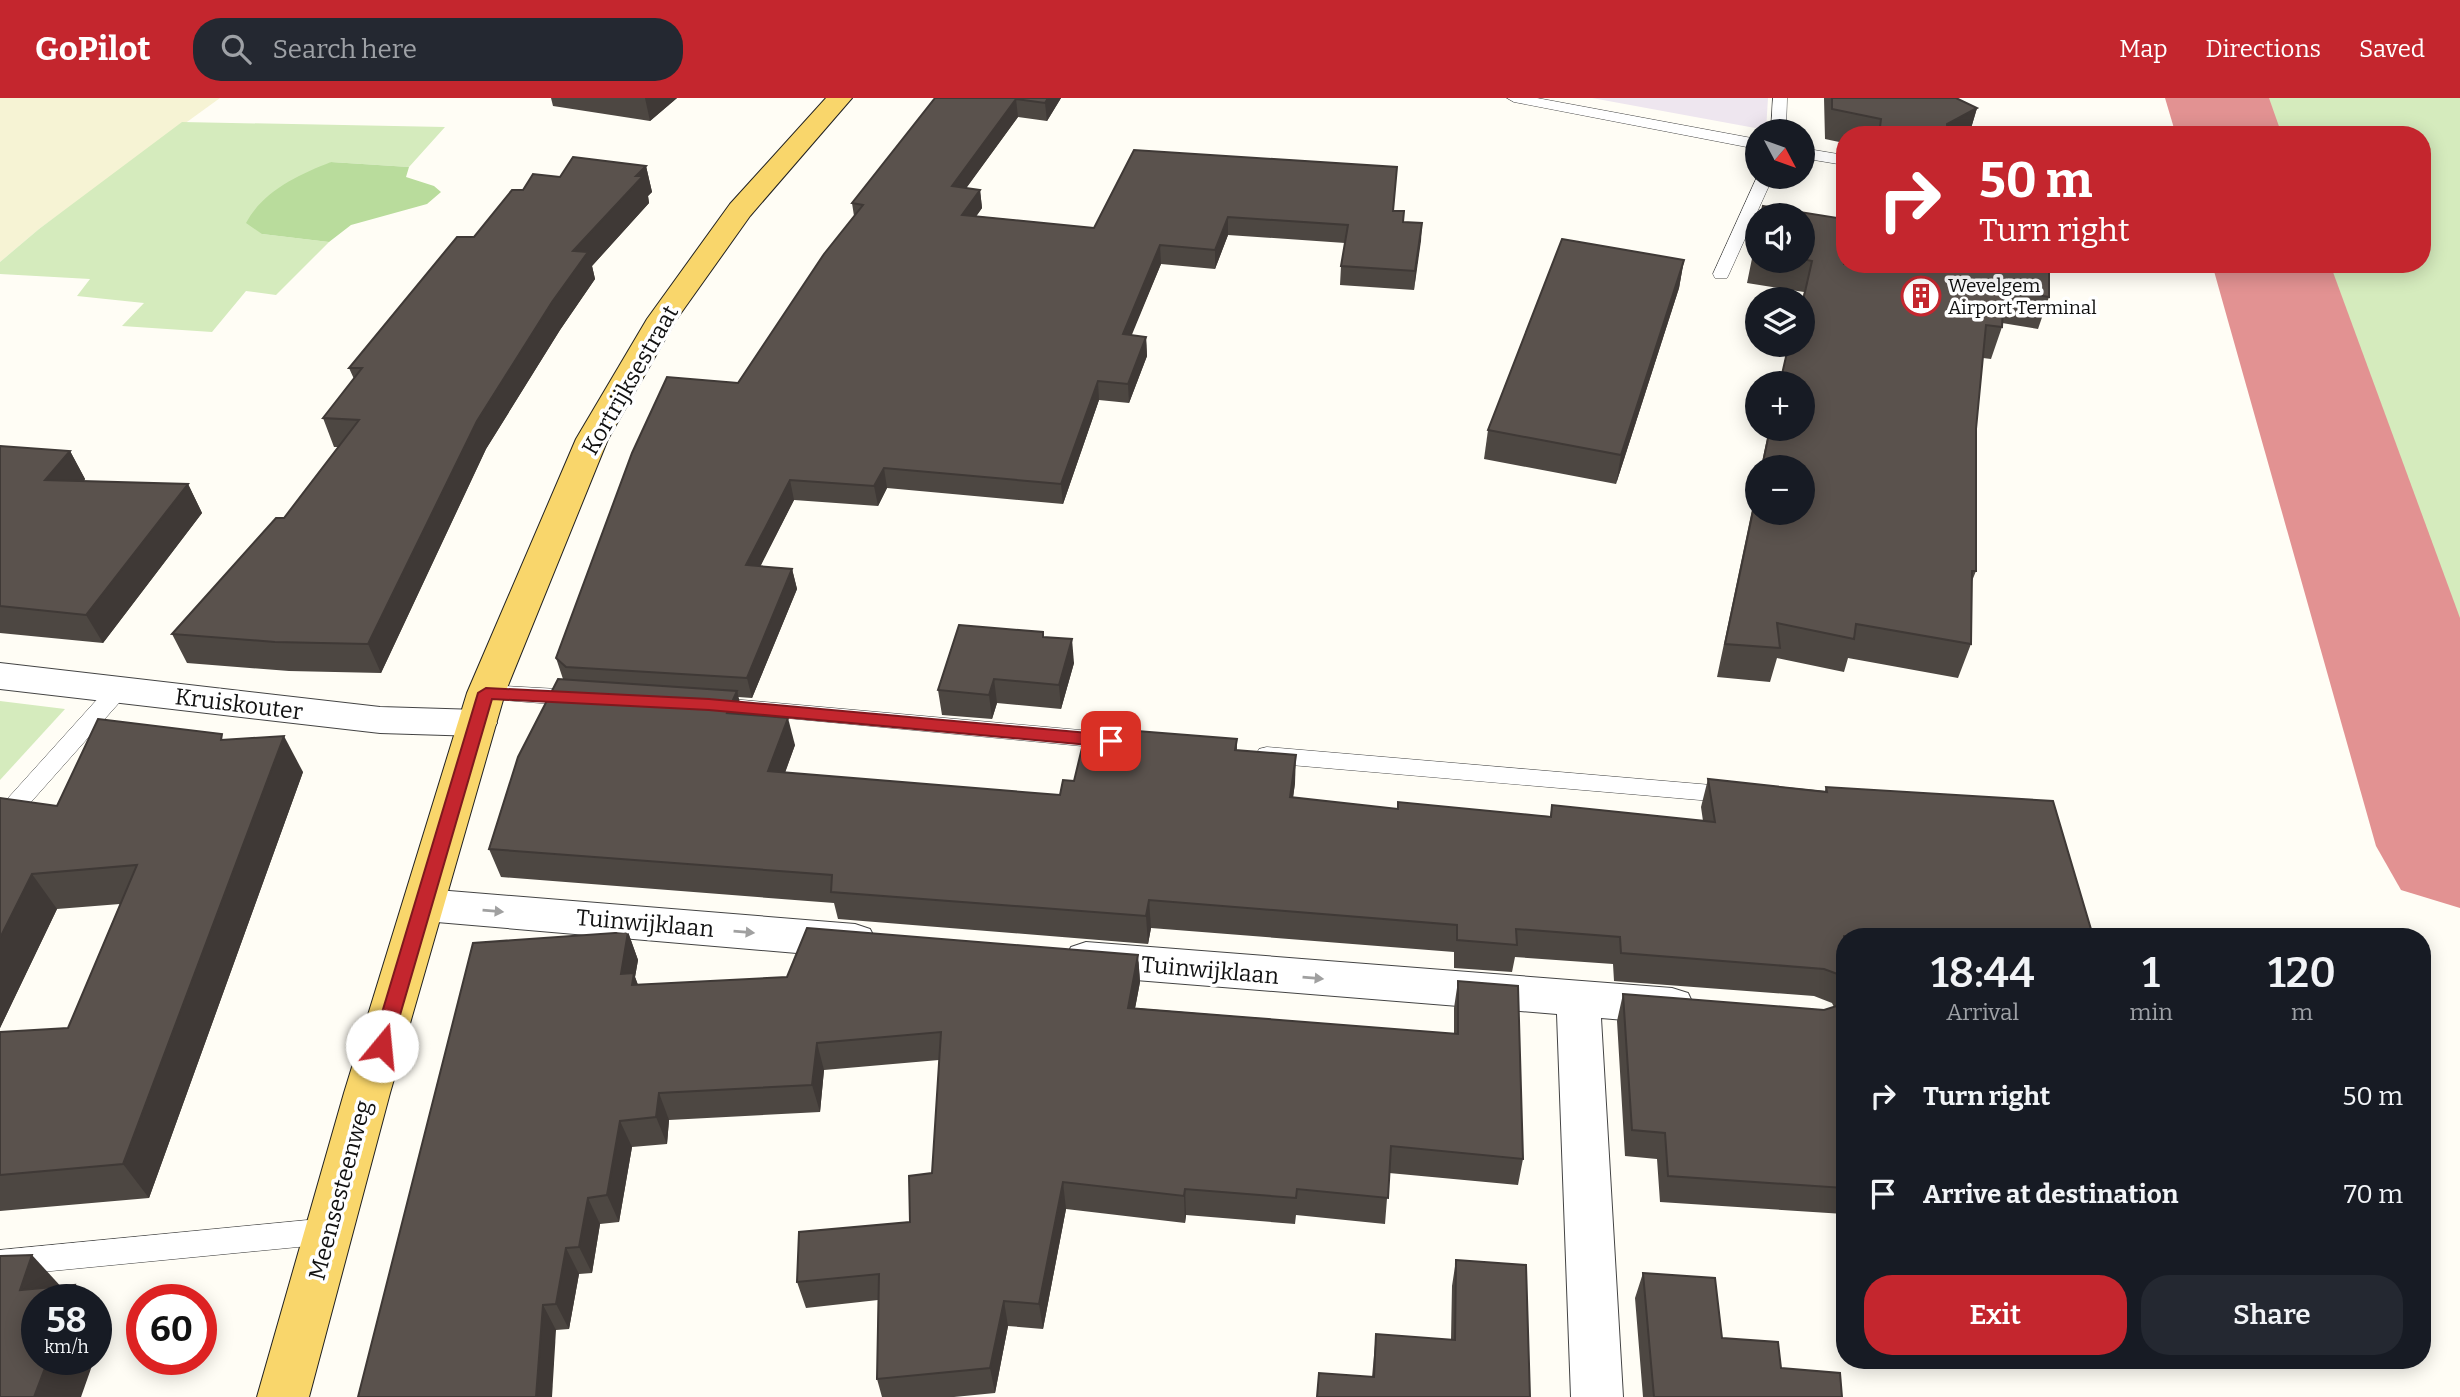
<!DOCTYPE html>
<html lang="en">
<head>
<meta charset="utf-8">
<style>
	:root { --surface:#171b24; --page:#242831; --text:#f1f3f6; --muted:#9ea1a6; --accent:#c4262e }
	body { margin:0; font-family:Bitter,serif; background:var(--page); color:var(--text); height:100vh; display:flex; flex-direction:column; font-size:26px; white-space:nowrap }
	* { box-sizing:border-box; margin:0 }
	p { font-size:23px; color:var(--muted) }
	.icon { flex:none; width:38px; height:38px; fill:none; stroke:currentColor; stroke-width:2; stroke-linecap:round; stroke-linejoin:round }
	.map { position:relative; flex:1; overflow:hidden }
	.side { position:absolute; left:1836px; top:830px; width:595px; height:441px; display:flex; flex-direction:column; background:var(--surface); border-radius:28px; box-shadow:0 4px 18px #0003 }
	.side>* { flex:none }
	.top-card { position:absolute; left:1836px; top:28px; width:595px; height:147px; border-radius:28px; box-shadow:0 4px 18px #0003; background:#c4262e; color:#fff; overflow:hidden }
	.needle { width:46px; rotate:131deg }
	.buttons { position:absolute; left:1745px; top:21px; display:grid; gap:14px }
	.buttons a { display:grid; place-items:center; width:70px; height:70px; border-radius:50%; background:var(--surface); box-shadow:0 4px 18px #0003; font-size:35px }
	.speed { position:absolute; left:21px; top:1186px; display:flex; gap:14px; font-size:35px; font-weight:700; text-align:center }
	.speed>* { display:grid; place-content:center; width:91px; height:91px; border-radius:50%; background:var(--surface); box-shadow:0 4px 18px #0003; line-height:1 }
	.speed small { font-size:18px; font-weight:400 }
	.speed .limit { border:10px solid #d22; background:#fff; color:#111 }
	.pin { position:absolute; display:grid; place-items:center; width:60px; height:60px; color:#fff; margin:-30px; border-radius:14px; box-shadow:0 4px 10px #0006 }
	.me { position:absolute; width:77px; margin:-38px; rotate:17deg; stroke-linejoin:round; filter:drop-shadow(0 0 5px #0008) }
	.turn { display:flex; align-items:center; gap:24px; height:147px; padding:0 28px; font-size:32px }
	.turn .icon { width:91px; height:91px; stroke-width:2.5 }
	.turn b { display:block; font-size:49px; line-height:60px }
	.eta { display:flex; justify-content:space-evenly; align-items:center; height:119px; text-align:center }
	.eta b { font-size:42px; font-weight:600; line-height:49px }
	.action { display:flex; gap:14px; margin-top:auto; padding:14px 28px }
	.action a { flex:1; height:80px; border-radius:28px; background:var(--accent); color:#fff; font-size:28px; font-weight:600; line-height:80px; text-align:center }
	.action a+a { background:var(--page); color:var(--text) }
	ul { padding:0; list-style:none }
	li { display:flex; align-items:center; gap:21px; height:98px; padding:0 28px }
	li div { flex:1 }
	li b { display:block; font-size:26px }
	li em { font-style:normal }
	header { display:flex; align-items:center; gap:42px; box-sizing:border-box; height:98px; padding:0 35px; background:var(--accent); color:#fff }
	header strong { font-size:33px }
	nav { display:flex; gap:38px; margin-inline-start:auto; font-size:24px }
	.search { width:490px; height:63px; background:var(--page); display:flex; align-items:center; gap:18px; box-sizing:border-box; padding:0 24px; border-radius:28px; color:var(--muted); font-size:26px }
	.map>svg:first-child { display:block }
	.industrial { fill:#eee6ef }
	.farmland { fill:#f6f3d4 }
	.green { fill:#d5ebbd }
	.forest { fill:#b9dc9c }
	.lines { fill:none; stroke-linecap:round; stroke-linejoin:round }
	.taxiway { fill:#e29292; fill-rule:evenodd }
	.service-casing { stroke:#444; stroke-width:1 }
	.minor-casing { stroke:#444; stroke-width:2 }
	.primary-casing { stroke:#222; stroke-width:2 }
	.service { fill:#fff; fill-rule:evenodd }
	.minor { fill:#fff; fill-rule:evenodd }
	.primary { fill:#f9d66b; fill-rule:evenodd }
	.wall { fill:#4d4742 }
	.shaded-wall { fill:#3f3936 }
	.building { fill:#5a524d; stroke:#3f3936; stroke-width:2 }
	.oneway { fill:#a0a0a0 }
	.route { fill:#c4262e; stroke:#7f191e; stroke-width:2 }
	.labels { text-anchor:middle; stroke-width:7; stroke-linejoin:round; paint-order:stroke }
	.far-poi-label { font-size:19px; fill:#111; stroke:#fff; text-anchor:start }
	.street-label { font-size:23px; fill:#111; stroke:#fff }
</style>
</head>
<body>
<header>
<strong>GoPilot</strong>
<div class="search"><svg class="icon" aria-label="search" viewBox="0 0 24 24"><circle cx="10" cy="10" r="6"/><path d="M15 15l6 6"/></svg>Search here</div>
<nav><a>Map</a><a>Directions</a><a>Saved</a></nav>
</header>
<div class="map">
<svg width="2460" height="1299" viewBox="0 0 2460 1299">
	<rect width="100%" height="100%" fill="#fffdf5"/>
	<polygon class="industrial" points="1592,0 1768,0 1766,32"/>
	<polygon class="farmland" points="0,0 220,0 39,131 0,164"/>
	<g class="green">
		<polygon points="2257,0 2460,0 2460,597 2309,166 2422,166 2422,37 2263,37 2258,22"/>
		<polygon points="182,24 445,29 409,69 331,64 262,136 329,144 276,197 246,193 212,234 122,228 144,205 77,198 90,181 0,176 0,164 39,131"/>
		<polygon points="0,603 65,611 0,682"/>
	</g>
	<path class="forest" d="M 331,64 L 409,69 L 406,79 L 434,88 L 441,94 L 427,106 L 351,127 L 329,144 L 262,136 L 246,125 C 263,93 298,77 331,64 Z"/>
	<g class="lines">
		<g class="taxiway">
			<polygon points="2165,0 2269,0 2282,37 2176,37"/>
			<polygon points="2212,166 2330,166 2460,520 2460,810 2401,792 2376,748"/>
		</g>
		<defs>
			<g id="service">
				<polygon points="1507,0 1537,0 1757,41 1757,51 1514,4"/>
				<polygon points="1773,0 1787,0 1786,33 1771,33"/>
				<polygon points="1802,50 1844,57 1844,67 1802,60"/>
				<polygon points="1757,79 1773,79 1729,176 1727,180 1715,180 1713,176"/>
				<polygon points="118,584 126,587 129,592 126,597 8,730 0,733 0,709 110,587"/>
				<polygon points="486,587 577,592 585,595 588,600 585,605 577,608 478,600 475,595 478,590"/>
				<polygon points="709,599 1114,635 1122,637 1125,643 1122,649 1114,651 701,612 698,607 701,602"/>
				<polygon points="1267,649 1735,689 1743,691 1747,697 1743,703 1735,705 1267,665 1259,663 1256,657 1259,651"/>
				<polygon points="329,1120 339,1124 343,1133 339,1142 329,1146 0,1178 0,1152"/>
			</g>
			<g id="minor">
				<polygon points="0,565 380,609 478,612 491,616 497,625 491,634 478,638 380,635 0,591"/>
				<polygon points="425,791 855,826 870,831 876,843 870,855 855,860 425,823 410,818 404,807 410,796"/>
				<polygon points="1086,844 1672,890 1688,895 1694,908 1688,921 1672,926 1601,920 1623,1299 1571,1299 1557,916 1086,878 1071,873 1065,861 1071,849"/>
			</g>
			<polygon id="primary" points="826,0 852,0 750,118 676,222 608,341 505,595 390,995 309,1299 257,1299 344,995 467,595 576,341 647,221 730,106"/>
		</defs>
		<use href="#service" class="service-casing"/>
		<use href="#minor" class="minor-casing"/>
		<use href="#primary" class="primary-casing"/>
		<use href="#service" class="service"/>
		<use href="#minor" class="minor"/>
		<use href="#primary" class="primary"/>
	</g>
	<g class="wall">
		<polygon points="551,0 677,0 650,23 553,8"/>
		<polygon points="1061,0 1047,23 1018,19 966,90 980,92 982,110 976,118 1094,130 1134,52 1394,113 1403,124 1422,125 1414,192 1340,187 1341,168 1345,145 1228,137 1215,171 1161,166 1131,237 1146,239 1147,258 1129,305 1099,302 1063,406 887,390 878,408 794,402 760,468 792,471 797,491 752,600 738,599 743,616 795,647 785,675 1060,697 1074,683 1237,641 1237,652 1295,685 1293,700 1398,711 1550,718 1552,707 1703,723 1701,709 1708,681 1825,693 1826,689 1844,838 1844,1116 1660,1104 1657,1061 1625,1058 1617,923 1623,896 1824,912 1834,909 1832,905 1814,898 1614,883 1613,866 1515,859 1512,874 1454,870 1454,854 1151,830 1148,846 838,821 834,805 501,779 489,751 563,581 556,560 738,285 854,118 852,105 935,1"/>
		<polygon points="1824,0 1956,0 1977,10 1969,37 1844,37 1844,45 1825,41"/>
		<polygon points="646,68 652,94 648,98 649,105 592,168 595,181 560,232 486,351 381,575 289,573 187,565 172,536 284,420 339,349 334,349 323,320 354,281 349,270 474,139 523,92 560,79"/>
		<polygon points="1802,117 2049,199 2038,231 2002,225 2002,229 1991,261 1983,260 1976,331 1976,473 1972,483 1971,546 1958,580 1848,560 1844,574 1777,560 1770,584 1717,579 1757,388 1757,415 1802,369 1761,369 1769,331 1802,331 1792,251 1793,247 1802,247 1802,202 1804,194 1747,185 1757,136 1757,163 1802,163"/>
		<polygon points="1684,162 1679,190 1616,386 1484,361 1488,332"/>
		<polygon points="0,348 70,353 85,381 84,383 188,386 202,415 103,545 0,535"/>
		<polygon points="1044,539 1074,565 1061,611 997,605 992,621 942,617 938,592"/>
		<polygon points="226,642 303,674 149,1100 0,1113 0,934 68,930 120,806 57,811 0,930 0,700 57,708"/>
		<polygon points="628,834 638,862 635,879 638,887 787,879 1138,857 1140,884 1135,910 1454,936 1454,910 1458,883 1523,1061 1518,1087 1389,1075 1385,1126 1296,1117 1295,1126 1186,1117 1185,1125 1066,1111 1043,1231 1008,1228 995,1295 954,1299 882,1299 877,1281 878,1202 806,1210 797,1184 910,1124 932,1075 939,962 824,972 820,1014 669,1022 667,1046 632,1049 619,1124 600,1126 592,1175 579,1176 569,1231 556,1232 358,1299"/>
		<polygon points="1456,1162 1530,1299 1372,1279 1376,1236 1451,1242 1452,1188"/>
		<polygon points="1643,1175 1722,1240 1781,1270 1842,1299 1643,1299 1635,1200"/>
	</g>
	<g class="shaded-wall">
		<polygon points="645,0 677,0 650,23"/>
		<polygon points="1048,0 1061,0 1047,23 1045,5"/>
		<polygon points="1016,1 1018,19 954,107 952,88"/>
		<polygon points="1977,10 1969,37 1944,37 1947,26"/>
		<polygon points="646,68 652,94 648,98 649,105 592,168 595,181 560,232 486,351 381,575 368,546 477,323 573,153"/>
		<polygon points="980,92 982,110 964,136 962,117"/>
		<polygon points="1228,119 1228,137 1215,171 1215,152"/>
		<polygon points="1422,125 1421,143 1414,192 1415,173"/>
		<polygon points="1160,147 1161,166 1124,256 1123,236"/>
		<polygon points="1684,162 1679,190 1616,386 1621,357"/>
		<polygon points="1146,239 1147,258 1129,305 1128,286"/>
		<polygon points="1098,283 1099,302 1063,406 1061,386"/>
		<polygon points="70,353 85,381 61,410 45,382"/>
		<polygon points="884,370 887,390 878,408 874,388"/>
		<polygon points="790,382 794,402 751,487 746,467"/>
		<polygon points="188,386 202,415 103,545 86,517"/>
		<polygon points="792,471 797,491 752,600 747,580"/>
		<polygon points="1072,541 1074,565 1061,611 1059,587"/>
		<polygon points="994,581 997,605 992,621 989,597"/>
		<polygon points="737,593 744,621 727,615"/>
		<polygon points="788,620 795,647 775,701 768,673"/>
		<polygon points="284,638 303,674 149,1100 123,1066"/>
		<polygon points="1296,657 1295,685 1289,727 1290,699"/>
		<polygon points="32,776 57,811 0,930 0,840"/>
		<polygon points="1149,802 1151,830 1148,846 1146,818"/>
		<polygon points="628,834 638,862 635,879 644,903 621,876"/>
		<polygon points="1138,857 1140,884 1130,937 1128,910"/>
		<polygon points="817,945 824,972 820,1014 812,987"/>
		<polygon points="659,995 669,1022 667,1046 656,1019"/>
		<polygon points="620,1023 632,1049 619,1124 607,1097"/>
		<polygon points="1063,1084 1066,1111 1043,1231 1039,1206"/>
		<polygon points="1185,1091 1186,1117 1185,1125 1184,1098"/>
		<polygon points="588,1100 600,1126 592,1175 579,1149"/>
		<polygon points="566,1150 579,1176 569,1231 556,1206"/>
		<polygon points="32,1157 65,1193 20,1192"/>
		<polygon points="75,1187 88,1202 70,1202"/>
		<polygon points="1004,1203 1008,1228 995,1295 990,1270"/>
		<polygon points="543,1207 556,1232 552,1299 536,1299"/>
		<polygon points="96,1211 107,1224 96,1255"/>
		<polygon points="48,1262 94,1262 81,1299 34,1299"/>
	</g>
	<g class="building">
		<polygon points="935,0 1048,0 1045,5 1016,1 952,88 980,92 962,117 1094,130 1134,52 1397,69 1393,113 1404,113 1403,124 1422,125 1415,173 1341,168 1348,127 1228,119 1215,152 1160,147 1123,236 1146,239 1128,286 1098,283 1061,386 884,370 874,388 790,382 746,467 792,471 747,580 566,569 556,560 632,355 667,279 738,285 824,156 863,107 852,105"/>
		<polygon points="1832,0 1956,0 1977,10 1947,26 1948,37 1879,37 1881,21 1832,11"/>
		<polygon points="573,59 646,68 636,78 643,78 573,153 588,154 552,204 477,323 368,546 275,544 172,536 276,420 284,420 359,322 323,320 362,270 349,270 457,139 474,139 512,92 523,92 533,76 560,79"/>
		<polygon points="1763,108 1844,121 1844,166 2049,166 2049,199 2004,192 2002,229 1986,227 1976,331 1976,473 1972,473 1971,546 1856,526 1854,541 1777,525 1780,550 1725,546 1757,394 1757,415 1802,415 1802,369 1762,369 1770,331 1802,331 1802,285 1780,285 1788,250 1793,251 1794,247 1802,247 1802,207 1812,163 1802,161 1802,117 1761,117"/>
		<polygon points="1757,137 1757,154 1754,153"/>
		<polygon points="1562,141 1684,162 1621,357 1488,332"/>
		<polygon points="0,348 70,353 45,382 188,386 86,517 0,508"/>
		<polygon points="959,527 1043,534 1043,539 1072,541 1059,587 994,581 989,597 938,592"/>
		<polygon points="558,581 737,593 727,615 788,620 768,673 1060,697 1063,682 1074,683 1087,629 1237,641 1235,652 1296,657 1290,699 1398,711 1398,704 1551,719 1552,707 1715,724 1708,681 1827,694 1826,689 2053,703 2093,838 1844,838 1844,881 1843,878 1824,871 1621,855 1620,839 1516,831 1517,847 1457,842 1457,827 1149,802 1146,818 831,794 832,777 489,751 518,659"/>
		<polygon points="98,621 222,636 221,642 284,638 123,1066 0,1077 0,934 68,930 137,767 32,776 0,840 0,700 57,708"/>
		<polygon points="807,830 1138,857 1128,910 1458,936 1458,883 1518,888 1523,1061 1391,1048 1388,1100 1297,1091 1296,1100 1185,1091 1184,1098 1063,1084 1039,1206 1004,1203 990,1270 877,1281 879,1176 797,1184 799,1134 910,1124 909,1078 932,1075 941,934 817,945 812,987 659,995 656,1019 620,1023 607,1097 588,1100 579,1149 566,1150 556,1206 543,1207 536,1299 358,1299 473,845 628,834 621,876 634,875 632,887 787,879"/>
		<polygon points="1623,896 1824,912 1843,906 1844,902 1844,1090 1668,1078 1665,1035 1632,1032"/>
		<polygon points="32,1157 20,1192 75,1187 70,1202 37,1202 37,1262 48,1262 34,1299 0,1299 0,1158"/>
		<polygon points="1456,1162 1526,1167 1530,1299 1317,1299 1319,1275 1374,1279 1376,1236 1455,1242"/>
		<polygon points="1643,1175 1715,1180 1722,1240 1778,1244 1781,1270 1840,1275 1842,1299 1654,1299"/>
	</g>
	<defs><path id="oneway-solid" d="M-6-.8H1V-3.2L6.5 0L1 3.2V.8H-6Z" transform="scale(1.75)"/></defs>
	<g class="oneway">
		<use href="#oneway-solid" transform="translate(493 813) rotate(5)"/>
		<use href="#oneway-solid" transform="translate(744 834) rotate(5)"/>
		<use href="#oneway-solid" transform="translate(1313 880) rotate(5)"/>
	</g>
	<polygon class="route" points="486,590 709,601 1111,637 1119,643 1111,649 709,612 492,601 391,948 382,956 372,948 478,595"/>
	<defs>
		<symbol id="building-ring" viewBox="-11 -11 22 22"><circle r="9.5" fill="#fff" stroke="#c4262e" stroke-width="1.5"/><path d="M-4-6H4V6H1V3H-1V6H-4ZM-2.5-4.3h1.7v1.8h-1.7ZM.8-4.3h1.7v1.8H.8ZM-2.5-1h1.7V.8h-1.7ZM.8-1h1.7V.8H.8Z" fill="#c4262e"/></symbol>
	</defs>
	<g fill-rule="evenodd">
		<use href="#building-ring" x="1899" y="176" width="44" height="44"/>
	</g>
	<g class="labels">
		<g class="far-poi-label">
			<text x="1948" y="194">Wevelgem<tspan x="1948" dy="22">Airport Terminal</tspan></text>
		</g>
		<g class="street-label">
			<text transform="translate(630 282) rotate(-60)" y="8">Kortrijksestraat</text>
			<text transform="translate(239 606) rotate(7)" y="8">Kruiskouter</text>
			<text transform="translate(645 825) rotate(5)" y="8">Tuinwijklaan</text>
			<text transform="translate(1210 872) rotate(5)" y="8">Tuinwijklaan</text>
			<text transform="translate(340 1092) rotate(-75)" y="8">Meensesteenweg</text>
		</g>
	</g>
</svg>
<div class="buttons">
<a><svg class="needle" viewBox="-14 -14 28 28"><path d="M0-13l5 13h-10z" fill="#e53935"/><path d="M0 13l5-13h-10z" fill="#9ea1a6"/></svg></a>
<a><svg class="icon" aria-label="sound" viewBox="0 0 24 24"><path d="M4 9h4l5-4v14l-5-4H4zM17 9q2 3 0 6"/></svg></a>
<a><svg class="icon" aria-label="layers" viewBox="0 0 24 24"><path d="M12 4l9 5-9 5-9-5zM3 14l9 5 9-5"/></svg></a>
<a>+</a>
<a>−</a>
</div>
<div class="speed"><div>58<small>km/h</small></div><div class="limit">60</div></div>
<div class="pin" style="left:1111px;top:643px;background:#d93025"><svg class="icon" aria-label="arrive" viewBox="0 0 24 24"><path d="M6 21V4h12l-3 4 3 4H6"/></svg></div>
<svg class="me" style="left:382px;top:948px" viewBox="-20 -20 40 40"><circle r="19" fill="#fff"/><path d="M0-13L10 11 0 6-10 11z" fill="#c4262e"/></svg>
<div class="top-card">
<div class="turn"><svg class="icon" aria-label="right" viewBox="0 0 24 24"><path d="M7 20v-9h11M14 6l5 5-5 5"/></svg><div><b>50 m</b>Turn right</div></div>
</div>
<section class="side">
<div class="eta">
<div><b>18:44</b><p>Arrival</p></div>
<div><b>1</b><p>min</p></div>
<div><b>120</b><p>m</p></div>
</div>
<ul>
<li><svg class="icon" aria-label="right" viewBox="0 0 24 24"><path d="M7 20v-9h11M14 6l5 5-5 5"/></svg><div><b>Turn right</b></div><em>50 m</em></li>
<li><svg class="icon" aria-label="arrive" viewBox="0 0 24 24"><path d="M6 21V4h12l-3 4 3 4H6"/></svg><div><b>Arrive at destination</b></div><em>70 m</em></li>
</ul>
<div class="action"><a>Exit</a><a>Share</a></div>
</section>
</div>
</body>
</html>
